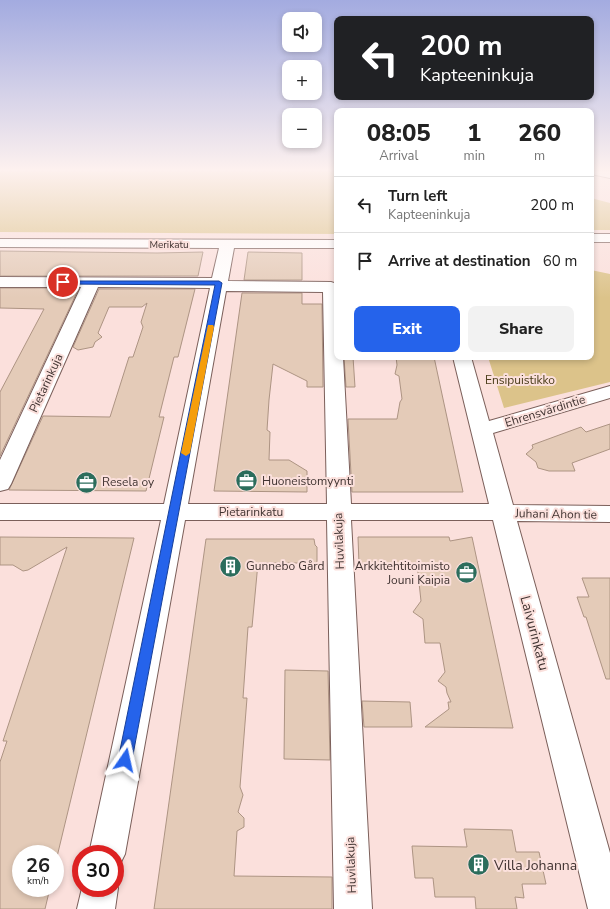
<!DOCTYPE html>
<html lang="en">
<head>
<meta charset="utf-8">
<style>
	:root { --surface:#fff; --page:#f2f2f2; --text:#222; --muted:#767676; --line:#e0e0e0; --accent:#2563eb }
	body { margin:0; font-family:"Nunito Sans",sans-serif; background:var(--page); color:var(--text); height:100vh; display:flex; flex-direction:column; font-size:15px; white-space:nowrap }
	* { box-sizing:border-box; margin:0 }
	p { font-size:13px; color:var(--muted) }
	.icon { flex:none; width:22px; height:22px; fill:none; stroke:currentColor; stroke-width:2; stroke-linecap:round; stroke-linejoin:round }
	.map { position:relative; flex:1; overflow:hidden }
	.sheet { position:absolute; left:334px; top:108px; width:260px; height:252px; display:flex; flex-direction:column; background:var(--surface); border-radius:8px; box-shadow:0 2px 6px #0003 }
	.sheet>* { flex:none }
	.hud { position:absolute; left:334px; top:16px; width:260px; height:84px; border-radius:8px; box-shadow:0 2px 6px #0003; background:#202124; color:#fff; overflow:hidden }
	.controls { position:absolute; left:282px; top:12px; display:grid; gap:8px }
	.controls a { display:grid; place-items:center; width:40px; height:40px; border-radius:8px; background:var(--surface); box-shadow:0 2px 6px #0003; font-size:20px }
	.speed { position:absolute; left:12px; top:845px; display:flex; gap:8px; font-size:20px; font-weight:700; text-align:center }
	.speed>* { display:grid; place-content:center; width:52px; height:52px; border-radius:50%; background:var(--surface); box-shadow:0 2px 6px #0003; line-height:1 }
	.speed small { font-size:10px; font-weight:400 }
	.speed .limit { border:6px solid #d22; background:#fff; color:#111 }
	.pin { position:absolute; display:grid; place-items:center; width:34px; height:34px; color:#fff; margin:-17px; border:2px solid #fff; border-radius:50%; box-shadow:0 1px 4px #0007 }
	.me { position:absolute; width:44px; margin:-22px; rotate:11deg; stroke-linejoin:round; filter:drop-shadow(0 0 3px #0008) }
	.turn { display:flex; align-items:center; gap:14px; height:84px; padding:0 20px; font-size:18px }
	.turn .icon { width:52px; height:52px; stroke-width:2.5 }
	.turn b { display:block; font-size:28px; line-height:34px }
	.eta { display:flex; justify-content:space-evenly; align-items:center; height:68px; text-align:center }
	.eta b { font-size:24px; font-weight:800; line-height:28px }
	.primary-button { display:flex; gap:8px; margin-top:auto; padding:8px 20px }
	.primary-button a { flex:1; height:46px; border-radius:8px; background:var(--accent); color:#fff; font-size:16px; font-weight:800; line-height:46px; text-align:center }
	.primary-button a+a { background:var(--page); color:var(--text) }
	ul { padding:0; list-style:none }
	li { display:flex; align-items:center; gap:12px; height:56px; padding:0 20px; border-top:1px solid var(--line) }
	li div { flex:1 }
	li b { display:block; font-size:15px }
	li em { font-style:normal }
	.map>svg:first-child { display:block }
	.green { fill:#dcc38a }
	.building { fill:#e4cbb8; stroke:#ad9483 }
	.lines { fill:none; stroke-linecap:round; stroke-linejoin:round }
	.minor-casing { stroke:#7b5f5a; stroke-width:2 }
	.minor { fill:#fff; fill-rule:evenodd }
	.route { fill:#2563eb; stroke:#184099 }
	.slow { fill:#f59e0b }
	.labels { text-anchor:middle; stroke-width:4; stroke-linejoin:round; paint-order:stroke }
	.far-street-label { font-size:10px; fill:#413432; stroke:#fbe0dc }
	.park-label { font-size:12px; fill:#4a3c1a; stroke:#fbe0dc }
	.street-label { font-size:12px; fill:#413432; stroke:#fbe0dc }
	.poi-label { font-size:12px; fill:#413432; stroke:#fbe0dc; text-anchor:start }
	.near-street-label { font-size:14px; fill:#413432; stroke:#fbe0dc }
	.near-poi-label { font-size:14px; fill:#413432; stroke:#fbe0dc; text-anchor:start }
</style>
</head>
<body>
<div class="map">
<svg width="610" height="909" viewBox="0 0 610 909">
	<rect width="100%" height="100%" fill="#fbe0dc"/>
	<g class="green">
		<polygon points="0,171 337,171 337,234 0,232"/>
		<polygon points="591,198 610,203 610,230 591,230"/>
		<polygon points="591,270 610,274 610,382 504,408 488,357 591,357"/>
	</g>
	<g class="building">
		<polygon points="0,251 157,253 203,252 198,276 0,276"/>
		<polygon points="248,252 302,253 302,280 244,280"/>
		<polygon points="0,288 79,288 0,456 0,392 44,309 0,308"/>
		<polygon points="99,289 195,289 178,357 174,357 159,417 164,417 146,491 9,490 43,416 110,417 129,357 133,357 143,327 141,322 147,303 142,307 109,307 98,333 102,337 95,342 93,347 78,350 73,347"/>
		<polygon points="242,293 302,293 302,304 322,304 323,387 307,387 307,381 273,364 269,400 267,430 270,432 269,460 289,460 307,471 307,492 214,491"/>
		<polygon points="344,357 353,357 355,387 346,387"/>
		<polygon points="396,357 434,357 463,492 352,492 348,419 397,419 400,402 402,399 399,376 395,374 397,365"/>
		<polygon points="610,424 610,449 572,463 575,471 549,471 538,468 536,462 526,454 533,448 532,445 581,427 586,432"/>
		<polygon points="0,537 134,538 55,865 55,854 21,854 21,888 50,888 45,909 0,909 0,762 7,741 3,741 67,547 28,570 23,571 13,565 0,565"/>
		<polygon points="358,537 449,537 450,541 472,537 513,728 425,727 449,709 448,702 451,702 447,693 446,687 438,681 445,672 440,643 425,643 423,619 413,612 421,601 417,564 395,564 385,569 380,570 369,563 359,564"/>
		<polygon points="206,539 314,539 315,545 317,547 317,563 258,563 252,627 248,627 243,698 247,698 240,787 243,795 238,812 244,818 244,827 237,831 234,876 332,877 332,909 154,909"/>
		<polygon points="582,578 610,578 610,679 606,679 586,617 584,617 577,597 589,597"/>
		<polygon points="285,670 328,671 330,760 284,759"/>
		<polygon points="362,701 410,702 412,727 364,727"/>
		<polygon points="464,829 512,830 516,852 539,852 546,884 522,884 524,898 515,897 517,909 476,909 475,897 435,897 433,878 415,878 412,846 467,847"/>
	</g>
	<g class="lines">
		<defs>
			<g id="minor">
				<polygon points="591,171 610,171 610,178 591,174"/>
				<rect x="591" y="234" width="19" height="8"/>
				<path d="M 0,239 L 337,240 L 337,248 L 234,248 L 228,281 L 331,282 L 337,284 L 337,357 L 343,357 L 351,504 L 489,504 L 453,357 L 471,357 L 489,421 L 610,386 L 610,398 L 493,433 L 513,505 L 610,506 L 610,522 L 517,521 L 610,853 L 610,909 L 588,909 L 493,520 L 351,520 L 372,909 L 334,909 L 327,520 L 185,520 L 125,854 L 119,866 L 115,868 L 115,854 L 89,854 L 161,520 L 0,520 L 0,504 L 164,504 L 210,288 L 98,287 L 11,484 L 8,489 L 0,491 L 0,460 L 81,287 L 0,287 L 0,277 L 212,278 L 219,248 L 0,247 ZM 226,291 L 323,292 L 327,504 L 188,504 Z"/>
				<polygon points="115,880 118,888 115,909 77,909 82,888 115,888"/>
			</g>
		</defs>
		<use href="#minor" class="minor-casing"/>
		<use href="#minor" class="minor"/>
	</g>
	<linearGradient id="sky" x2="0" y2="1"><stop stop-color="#a3abe0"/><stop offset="0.57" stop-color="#fdf1ef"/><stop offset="1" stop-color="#fdf1ef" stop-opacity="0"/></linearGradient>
	<rect width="610" height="298" fill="url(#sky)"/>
	<polygon class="route" points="61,281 219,281 222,283 132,760 130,764 125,766 120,764 118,760 215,285 63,284 60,282"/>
	<polygon class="slow" points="208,325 213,325 214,327 190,453 186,456 181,453"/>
	<defs>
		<symbol id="office-disc" viewBox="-11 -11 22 22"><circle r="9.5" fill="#2b6d5c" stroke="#fbe0dc"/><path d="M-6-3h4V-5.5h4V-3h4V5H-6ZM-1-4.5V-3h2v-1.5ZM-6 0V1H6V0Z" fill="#fff"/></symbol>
		<symbol id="building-disc" viewBox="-11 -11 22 22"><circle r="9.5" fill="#2b6d5c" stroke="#fbe0dc"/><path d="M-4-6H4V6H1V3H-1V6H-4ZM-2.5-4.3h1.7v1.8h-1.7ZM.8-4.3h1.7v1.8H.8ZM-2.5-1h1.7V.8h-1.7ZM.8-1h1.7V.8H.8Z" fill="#fff"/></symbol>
	</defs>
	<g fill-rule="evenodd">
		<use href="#office-disc" x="234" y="468" width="25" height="25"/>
		<use href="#office-disc" x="74" y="470" width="25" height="25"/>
		<use href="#building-disc" x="218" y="554" width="25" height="25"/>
		<use href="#office-disc" x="454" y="560" width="25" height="25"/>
		<use href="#building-disc" x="466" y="852" width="25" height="25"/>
	</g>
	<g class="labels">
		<g class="far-street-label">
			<text x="169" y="248">Merikatu</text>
		</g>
		<g class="park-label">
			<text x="520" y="384">Ensipuistikko</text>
		</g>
		<g class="street-label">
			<text transform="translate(46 383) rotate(-65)" y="4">Pietarinkuja</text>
			<text transform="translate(545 411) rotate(-17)" y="4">Ehrensvärdintie</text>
			<text x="251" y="516">Pietarinkatu</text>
			<text transform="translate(556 514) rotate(1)" y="4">Juhani Ahon tie</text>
			<text transform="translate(339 541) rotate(-92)" y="4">Huvilakuja</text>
			<text transform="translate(351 865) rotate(-92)" y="4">Huvilakuja</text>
		</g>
		<g class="poi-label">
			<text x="262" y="485">Huoneistomyynti</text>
			<text x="102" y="486">Resela oy</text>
			<text x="246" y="570">Gunnebo Gård</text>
			<text x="450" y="570" text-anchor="end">Arkkitehtitoimisto<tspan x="450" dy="14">Jouni Kaipia</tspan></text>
		</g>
		<g class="near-street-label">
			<text transform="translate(535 633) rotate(75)" y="5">Laivurinkatu</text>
		</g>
		<g class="near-poi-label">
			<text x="494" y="870">Villa Johanna</text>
		</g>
	</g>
</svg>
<div class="controls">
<a><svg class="icon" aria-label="sound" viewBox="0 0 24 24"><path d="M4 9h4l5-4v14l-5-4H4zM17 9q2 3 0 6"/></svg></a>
<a>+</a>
<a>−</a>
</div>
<div class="speed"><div>26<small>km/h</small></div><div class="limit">30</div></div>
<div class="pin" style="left:63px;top:282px;background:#d93025"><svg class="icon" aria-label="arrive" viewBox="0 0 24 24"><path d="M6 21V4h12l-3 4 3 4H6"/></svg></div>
<svg class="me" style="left:125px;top:760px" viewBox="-20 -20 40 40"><path d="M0-17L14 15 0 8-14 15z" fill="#2563eb" stroke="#fff" stroke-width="4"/></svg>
<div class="hud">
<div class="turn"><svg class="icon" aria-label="left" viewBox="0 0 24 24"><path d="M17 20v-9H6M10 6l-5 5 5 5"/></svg><div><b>200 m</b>Kapteeninkuja</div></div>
</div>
<section class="sheet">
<div class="eta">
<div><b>08:05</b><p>Arrival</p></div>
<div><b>1</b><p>min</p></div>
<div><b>260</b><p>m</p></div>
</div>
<ul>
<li><svg class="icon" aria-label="left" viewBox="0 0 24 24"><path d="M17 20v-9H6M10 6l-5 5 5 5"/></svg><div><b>Turn left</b><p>Kapteeninkuja</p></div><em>200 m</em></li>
<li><svg class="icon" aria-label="arrive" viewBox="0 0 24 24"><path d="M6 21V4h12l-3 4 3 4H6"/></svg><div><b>Arrive at destination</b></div><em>60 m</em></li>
</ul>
<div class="primary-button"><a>Exit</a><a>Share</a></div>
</section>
</div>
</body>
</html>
